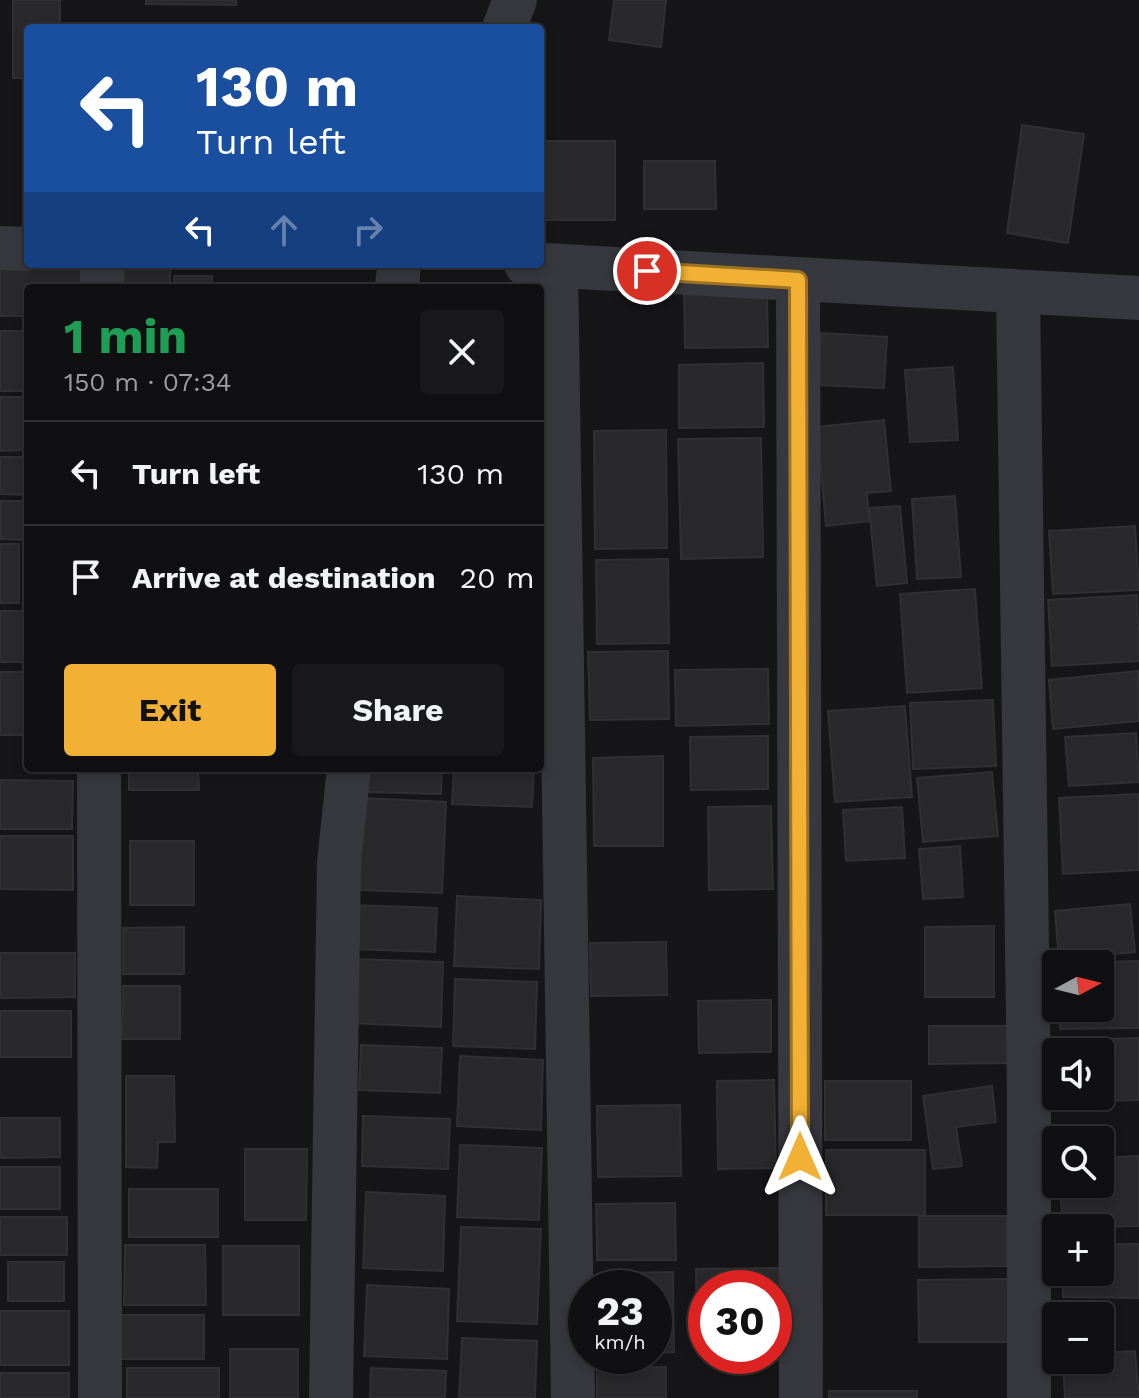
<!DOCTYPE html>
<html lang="en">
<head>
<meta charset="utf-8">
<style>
	:root { --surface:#101012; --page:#19191b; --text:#f1f3f6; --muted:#9c9d9f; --line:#303032; --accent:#f2b134 }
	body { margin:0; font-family:"Work Sans",sans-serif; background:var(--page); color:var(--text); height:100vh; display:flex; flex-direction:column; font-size:30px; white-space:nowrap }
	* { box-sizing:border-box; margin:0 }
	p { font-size:26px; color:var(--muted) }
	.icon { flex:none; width:44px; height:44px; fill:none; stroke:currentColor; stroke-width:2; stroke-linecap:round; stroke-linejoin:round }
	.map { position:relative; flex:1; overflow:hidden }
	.details { position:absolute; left:24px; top:284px; width:520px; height:488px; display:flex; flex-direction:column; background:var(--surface); border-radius:8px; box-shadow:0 4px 12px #0003,0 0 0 2px var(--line) }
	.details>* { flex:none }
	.top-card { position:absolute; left:24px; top:24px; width:520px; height:244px; border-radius:8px; box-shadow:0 4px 12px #0003,0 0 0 2px var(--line); background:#1a4fa0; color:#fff; overflow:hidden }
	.needle { width:52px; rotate:83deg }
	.buttons { position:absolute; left:1042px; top:950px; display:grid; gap:16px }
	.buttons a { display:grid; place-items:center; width:72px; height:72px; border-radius:8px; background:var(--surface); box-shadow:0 4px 12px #0003,0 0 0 2px var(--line); font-size:40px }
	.speed { position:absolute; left:568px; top:1270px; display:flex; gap:16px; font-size:40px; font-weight:700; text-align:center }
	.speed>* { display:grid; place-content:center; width:104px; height:104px; border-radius:50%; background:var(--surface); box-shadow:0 4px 12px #0003,0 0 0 2px var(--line); line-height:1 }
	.speed small { font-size:20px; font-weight:400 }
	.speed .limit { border:12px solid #d22; background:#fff; color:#111 }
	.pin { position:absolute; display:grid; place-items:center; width:68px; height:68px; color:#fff; margin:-34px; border:4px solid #fff; border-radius:50%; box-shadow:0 2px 8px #0007 }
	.me { position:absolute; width:88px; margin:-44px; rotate:0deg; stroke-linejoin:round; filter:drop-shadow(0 0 6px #0008) }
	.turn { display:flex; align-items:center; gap:28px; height:168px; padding:0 40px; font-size:36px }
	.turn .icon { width:104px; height:104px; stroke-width:2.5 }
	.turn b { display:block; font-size:56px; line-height:68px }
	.lanes { display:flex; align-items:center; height:76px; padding:0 40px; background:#0003; justify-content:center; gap:40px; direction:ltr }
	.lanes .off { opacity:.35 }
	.round { display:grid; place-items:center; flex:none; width:84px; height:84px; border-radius:8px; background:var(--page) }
	.headline { display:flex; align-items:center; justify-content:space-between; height:136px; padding:0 40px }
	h1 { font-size:48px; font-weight:700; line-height:60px; color:#1e9e55 }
	.button { display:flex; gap:16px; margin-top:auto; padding:16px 40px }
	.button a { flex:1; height:92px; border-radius:8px; background:var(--accent); color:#111; font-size:32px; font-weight:700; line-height:92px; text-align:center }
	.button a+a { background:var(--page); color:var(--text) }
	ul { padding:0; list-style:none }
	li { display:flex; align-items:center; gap:24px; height:104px; padding:0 40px; border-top:2px solid var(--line) }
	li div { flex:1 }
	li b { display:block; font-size:30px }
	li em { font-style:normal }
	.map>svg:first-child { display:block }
	.building { fill:#29292c; stroke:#303034; stroke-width:2; fill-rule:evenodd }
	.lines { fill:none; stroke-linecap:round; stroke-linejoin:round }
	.minor { stroke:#37383d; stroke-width:44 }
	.route-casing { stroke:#9d7322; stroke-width:20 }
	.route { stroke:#f2b134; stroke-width:14 }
</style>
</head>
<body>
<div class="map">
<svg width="1139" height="1398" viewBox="0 0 1139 1398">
	<rect width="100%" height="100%" fill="#161618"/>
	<g class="building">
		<polygon points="13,0 60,0 60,28 28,28 28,78 13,78"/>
		<polygon points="146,0 236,0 236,5 146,4"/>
		<polygon points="614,0 666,0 661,47 609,40"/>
		<polygon points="1022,125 1084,134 1068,243 1007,233"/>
		<rect x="540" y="141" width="75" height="79"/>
		<polygon points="644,161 715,161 716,209 644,209"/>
		<polygon points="170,266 170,288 124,288 124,267"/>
		<polygon points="0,268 82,268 82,288 28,288 28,316 0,316"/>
		<polygon points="174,276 212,276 212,288 175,288"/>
		<polygon points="767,289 768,347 685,348 684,290"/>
		<rect x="0" y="331" width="28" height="60"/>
		<polygon points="821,333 887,337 884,388 818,385"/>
		<polygon points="763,363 764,427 679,428 679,365"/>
		<polygon points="953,367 958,440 910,442 905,370"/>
		<polygon points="0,397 28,397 28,450 0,451"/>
		<polygon points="884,420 891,491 867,493 869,521 826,526 817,427"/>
		<polygon points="666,430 667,548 595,549 594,431"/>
		<polygon points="761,438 763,557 681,559 678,439"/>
		<polygon points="0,457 28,457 28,495 0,494"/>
		<polygon points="955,496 961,577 917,579 912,499"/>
		<polygon points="1,501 28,501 28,540 1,539"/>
		<polygon points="900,506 907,583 877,586 869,508"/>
		<polygon points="1135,526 1139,590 1053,594 1049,531"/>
		<rect x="0" y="544" width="19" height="59"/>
		<polygon points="668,559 669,643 597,644 596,560"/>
		<polygon points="975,589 982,688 907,693 900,594"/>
		<polygon points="1137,595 1139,661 1052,666 1048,600"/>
		<rect x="0" y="611" width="28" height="51"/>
		<polygon points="668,651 669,719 590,720 588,652"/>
		<polygon points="768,669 769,724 676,726 675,670"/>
		<polygon points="1138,671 1139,721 1053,729 1049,680"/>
		<rect x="0" y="672" width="28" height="63"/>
		<polygon points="993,700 996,766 913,769 910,703"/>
		<polygon points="905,706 912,797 835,802 828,711"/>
		<polygon points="1136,733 1139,782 1069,786 1065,737"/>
		<polygon points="768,736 768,789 691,790 690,737"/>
		<polygon points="663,756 663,846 594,846 593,758"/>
		<polygon points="129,768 198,768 199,790 129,790"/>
		<polygon points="369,768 442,768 441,794 368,792"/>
		<polygon points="454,768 534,768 532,807 452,804"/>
		<polygon points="992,772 998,836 923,842 917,778"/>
		<polygon points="0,780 73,781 72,829 0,829"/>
		<polygon points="1139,794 1139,870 1063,874 1059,798"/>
		<polygon points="363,798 446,802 442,893 360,890"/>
		<polygon points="771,806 773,889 709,890 708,807"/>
		<polygon points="902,807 905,858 846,861 843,810"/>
		<polygon points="0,836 73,836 73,890 0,889"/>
		<rect x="130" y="841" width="64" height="64"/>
		<polygon points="960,846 963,897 923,899 919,849"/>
		<polygon points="457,896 541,900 539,969 454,966"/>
		<polygon points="1130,904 1135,952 1059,959 1055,911"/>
		<polygon points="352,905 437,908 435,952 350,949"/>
		<polygon points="994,926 994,997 925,997 925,927"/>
		<polygon points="184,927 184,974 123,974 123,928"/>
		<polygon points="666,942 667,995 591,996 590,943"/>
		<polygon points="0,953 75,953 75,997 0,998"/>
		<polygon points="353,959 443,962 441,1027 350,1023"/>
		<polygon points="1139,961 1139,1028 1060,1029 1059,1008 1100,1008 1100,964 1059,963"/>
		<polygon points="455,979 537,982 535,1049 453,1046"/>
		<polygon points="123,986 180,986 180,1039 122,1039"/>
		<polygon points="771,1000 771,1052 699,1053 698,1001"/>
		<rect x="0" y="1011" width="71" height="46"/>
		<polygon points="929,1026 1011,1026 1011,1063 929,1064"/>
		<path d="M 1139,1038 L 1139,1100 L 1052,1103 L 1050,1041 ZM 1056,1052 L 1100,1052 L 1100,1096 L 1056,1096 Z"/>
		<polygon points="361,1045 442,1048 440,1093 359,1090"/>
		<polygon points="460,1056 543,1060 541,1130 457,1126"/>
		<polygon points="126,1076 174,1076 175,1142 158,1142 157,1168 126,1167"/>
		<polygon points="774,1080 776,1168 718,1169 717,1081"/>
		<rect x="825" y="1081" width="86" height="59"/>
		<polygon points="992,1086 996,1122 956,1127 962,1166 933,1169 923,1096"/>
		<polygon points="680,1105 681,1176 598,1177 597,1106"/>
		<polygon points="363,1116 450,1119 448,1169 362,1166"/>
		<polygon points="0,1118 60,1118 60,1157 0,1158"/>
		<polygon points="460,1145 542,1148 539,1220 457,1217"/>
		<polygon points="245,1149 307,1149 306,1220 245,1220"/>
		<rect x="826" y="1150" width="99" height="65"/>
		<polygon points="1139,1156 1139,1226 1063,1228 1060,1184 1100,1184 1100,1158"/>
		<rect x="0" y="1167" width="60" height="42"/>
		<rect x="129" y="1189" width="89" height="48"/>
		<polygon points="366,1192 445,1196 443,1271 363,1268"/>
		<polygon points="675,1203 676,1260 597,1260 596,1204"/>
		<polygon points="919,1216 1007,1216 1007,1266 919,1267"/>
		<rect x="0" y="1217" width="67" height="38"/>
		<polygon points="461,1227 541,1229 537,1324 457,1321"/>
		<polygon points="1100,1244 1139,1244 1139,1298 1063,1297 1063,1272 1100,1272"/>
		<polygon points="125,1245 205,1245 206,1305 124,1305"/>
		<rect x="223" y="1246" width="76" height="69"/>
		<rect x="8" y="1262" width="56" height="39"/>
		<polygon points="782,1268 783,1342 774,1342 774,1288 706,1288 706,1343 697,1343 696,1269"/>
		<polygon points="673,1272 674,1352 654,1353 654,1288 627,1288 626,1273"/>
		<polygon points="1009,1279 1009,1342 919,1342 918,1280"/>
		<polygon points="367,1285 449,1289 447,1359 364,1356"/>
		<rect x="0" y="1311" width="69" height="54"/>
		<rect x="121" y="1315" width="83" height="44"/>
		<polygon points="462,1338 537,1341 535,1398 459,1398"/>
		<rect x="230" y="1349" width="68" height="49"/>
		<polygon points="1135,1351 1139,1398 1065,1398 1063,1360 1100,1360 1100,1353"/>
		<polygon points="666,1367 666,1398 597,1398 597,1368"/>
		<rect x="127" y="1368" width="92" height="30"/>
		<polygon points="371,1368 446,1371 445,1398 370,1398"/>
		<rect x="0" y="1373" width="69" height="25"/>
		<rect x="829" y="1391" width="88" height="7"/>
	</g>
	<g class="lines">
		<g class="minor">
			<polyline points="504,28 515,0"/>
			<polyline points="0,248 28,249"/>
			<polyline points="526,264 1139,298"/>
			<polyline points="556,266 573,1398"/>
			<polyline points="798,280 801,1398"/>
			<polyline points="102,288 102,264"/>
			<polyline points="397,288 399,264"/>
			<polyline points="1018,292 1029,1091 1029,1398"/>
			<polyline points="99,768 100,1398"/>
			<polyline points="331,1398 339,862 349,768"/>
		</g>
	</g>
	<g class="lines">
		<defs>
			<polyline id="route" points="647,271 798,280 800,1157"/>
		</defs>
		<use href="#route" class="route-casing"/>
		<use href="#route" class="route"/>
	</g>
</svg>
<div class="buttons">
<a><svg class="needle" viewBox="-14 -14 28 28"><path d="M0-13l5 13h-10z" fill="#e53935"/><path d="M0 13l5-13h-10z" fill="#9c9d9f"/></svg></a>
<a><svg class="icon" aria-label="sound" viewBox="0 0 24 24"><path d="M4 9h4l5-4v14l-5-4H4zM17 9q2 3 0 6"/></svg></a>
<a><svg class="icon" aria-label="search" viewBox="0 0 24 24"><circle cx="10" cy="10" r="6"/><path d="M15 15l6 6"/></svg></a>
<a>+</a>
<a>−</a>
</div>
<div class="speed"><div>23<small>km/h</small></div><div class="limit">30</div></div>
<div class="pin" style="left:647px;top:271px;background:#d93025"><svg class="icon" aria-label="arrive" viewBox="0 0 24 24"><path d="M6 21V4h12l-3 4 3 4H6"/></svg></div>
<svg class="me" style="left:800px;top:1157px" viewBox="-20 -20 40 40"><path d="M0-17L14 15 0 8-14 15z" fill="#f2b134" stroke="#fff" stroke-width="4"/></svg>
<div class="top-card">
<div class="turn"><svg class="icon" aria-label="left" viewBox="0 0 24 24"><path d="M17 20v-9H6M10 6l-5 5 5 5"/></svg><div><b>130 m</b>Turn left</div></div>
<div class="lanes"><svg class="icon" aria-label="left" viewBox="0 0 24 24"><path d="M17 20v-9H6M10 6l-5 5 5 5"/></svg><svg class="icon off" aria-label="ahead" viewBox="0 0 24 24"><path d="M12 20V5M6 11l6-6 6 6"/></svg><svg class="icon off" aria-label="right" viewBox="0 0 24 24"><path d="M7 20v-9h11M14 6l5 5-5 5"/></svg></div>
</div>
<section class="details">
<div class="headline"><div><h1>1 min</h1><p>150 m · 07:34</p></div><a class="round"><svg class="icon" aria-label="close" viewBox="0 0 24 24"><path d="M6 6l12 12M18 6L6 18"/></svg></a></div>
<ul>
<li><svg class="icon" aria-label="left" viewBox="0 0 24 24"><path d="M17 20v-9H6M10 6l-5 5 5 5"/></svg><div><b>Turn left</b></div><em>130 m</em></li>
<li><svg class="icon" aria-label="arrive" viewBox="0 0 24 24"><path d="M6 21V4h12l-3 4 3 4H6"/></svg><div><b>Arrive at destination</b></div><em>20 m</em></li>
</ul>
<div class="button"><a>Exit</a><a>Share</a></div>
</section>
</div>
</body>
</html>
